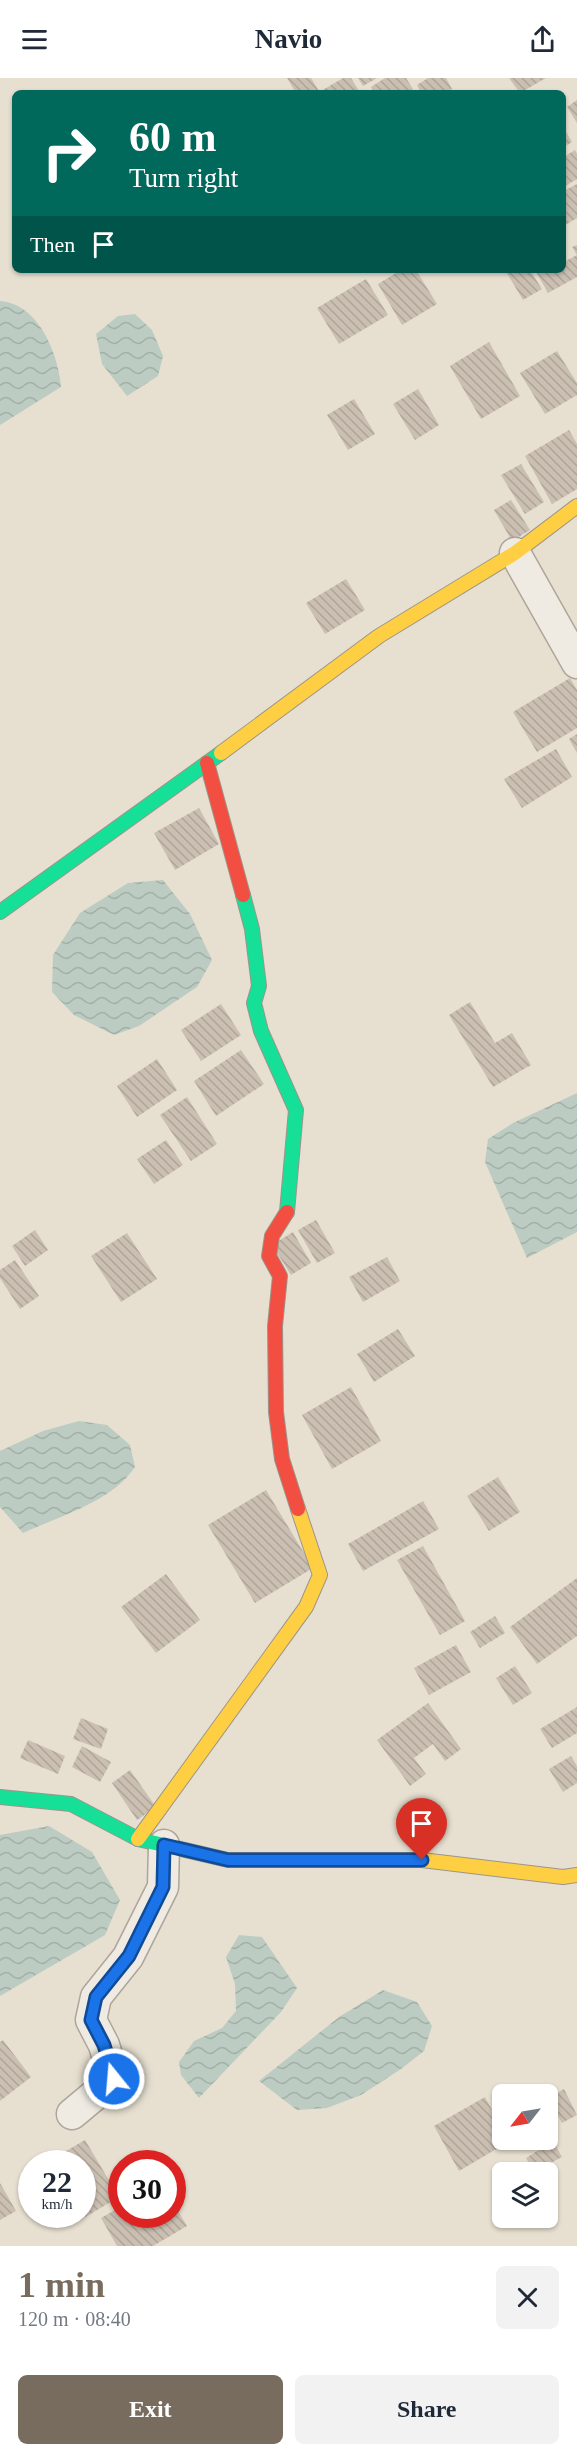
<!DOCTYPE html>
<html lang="en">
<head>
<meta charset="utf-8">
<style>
	:root { --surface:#fff; --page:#f2f2f3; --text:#1f2937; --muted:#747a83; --accent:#786c5e }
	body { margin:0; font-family:Georgia,serif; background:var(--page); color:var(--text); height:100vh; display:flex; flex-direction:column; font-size:22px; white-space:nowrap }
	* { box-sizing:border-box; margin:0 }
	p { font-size:20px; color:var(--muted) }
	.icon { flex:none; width:33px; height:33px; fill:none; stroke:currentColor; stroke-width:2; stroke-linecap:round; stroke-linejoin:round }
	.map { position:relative; height:2168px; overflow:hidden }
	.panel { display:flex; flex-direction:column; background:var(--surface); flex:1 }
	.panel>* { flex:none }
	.hud { position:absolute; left:12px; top:12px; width:554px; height:183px; border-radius:9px; box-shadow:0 2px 4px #0004; background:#00695c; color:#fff; overflow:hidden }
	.needle { width:39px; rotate:239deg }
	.tools { position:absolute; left:492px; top:2006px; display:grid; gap:12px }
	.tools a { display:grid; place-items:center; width:66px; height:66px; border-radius:9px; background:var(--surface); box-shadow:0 2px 4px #0004; font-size:30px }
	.speed { position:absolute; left:18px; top:2072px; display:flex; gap:12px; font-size:30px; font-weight:700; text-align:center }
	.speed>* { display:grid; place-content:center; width:78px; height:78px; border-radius:50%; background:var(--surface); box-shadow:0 2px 4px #0004; line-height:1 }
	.speed small { font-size:15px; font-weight:400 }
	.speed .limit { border:9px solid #d22; background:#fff; color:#111 }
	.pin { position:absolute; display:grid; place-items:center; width:51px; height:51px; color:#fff; margin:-62px -26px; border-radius:50% 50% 50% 0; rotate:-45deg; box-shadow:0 0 6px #0007 }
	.pin .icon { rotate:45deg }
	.me { position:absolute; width:66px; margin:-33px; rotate:343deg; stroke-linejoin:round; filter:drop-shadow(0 0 4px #0008) }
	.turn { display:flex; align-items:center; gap:21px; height:126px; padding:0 18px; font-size:27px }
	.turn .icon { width:78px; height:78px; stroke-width:2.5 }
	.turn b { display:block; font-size:42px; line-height:51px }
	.then { display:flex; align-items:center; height:57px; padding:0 18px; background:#0003; gap:12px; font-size:22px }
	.round { display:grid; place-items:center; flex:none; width:63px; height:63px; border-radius:9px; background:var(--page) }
	.overview { display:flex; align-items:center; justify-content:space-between; height:102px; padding:0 18px }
	h1 { font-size:36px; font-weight:600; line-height:45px; color:var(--accent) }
	.button { display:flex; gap:12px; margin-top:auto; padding:12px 18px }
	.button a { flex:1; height:69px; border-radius:9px; background:var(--accent); color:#fff; font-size:24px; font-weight:600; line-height:69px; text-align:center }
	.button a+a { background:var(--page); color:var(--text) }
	header { display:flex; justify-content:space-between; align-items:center; height:78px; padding:0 18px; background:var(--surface); font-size:27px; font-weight:600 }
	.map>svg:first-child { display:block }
	.water { fill:url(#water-waves) }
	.building { fill:url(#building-back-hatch) }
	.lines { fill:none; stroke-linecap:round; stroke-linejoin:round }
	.street-casing { stroke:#ada599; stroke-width:33 }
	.fast-casing { stroke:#9c958a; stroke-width:16 }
	.slow-casing { stroke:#9c958a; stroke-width:16 }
	.jam-casing { stroke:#9c958a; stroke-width:16 }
	.street { stroke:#efebe3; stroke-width:30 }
	.fast { stroke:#16e098; stroke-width:14 }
	.slow { stroke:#ffcf43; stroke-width:14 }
	.jam { stroke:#f24e42; stroke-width:14 }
	.route-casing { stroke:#114b97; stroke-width:15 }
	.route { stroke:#1a73e8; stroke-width:10 }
</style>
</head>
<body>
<header><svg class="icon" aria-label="menu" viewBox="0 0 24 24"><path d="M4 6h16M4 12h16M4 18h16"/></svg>Navio<svg class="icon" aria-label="share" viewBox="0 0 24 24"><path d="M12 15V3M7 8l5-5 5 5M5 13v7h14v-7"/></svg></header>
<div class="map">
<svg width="577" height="2168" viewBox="0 0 577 2168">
	<defs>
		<pattern id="water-waves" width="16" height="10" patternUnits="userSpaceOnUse" patternTransform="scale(1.5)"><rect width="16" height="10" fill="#bcccc2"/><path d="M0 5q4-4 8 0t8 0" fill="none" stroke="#a2b0a6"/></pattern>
		<pattern id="building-back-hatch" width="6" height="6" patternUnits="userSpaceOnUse" patternTransform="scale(1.5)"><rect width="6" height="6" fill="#cbbfb2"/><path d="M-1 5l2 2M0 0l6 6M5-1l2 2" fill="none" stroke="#afa499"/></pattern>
	</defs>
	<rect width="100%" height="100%" fill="#e7e0d1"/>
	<g class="water">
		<path d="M 0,223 C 39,226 58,276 61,309 L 0,347 Z"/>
		<polygon points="135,236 152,252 163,278 158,298 127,318 102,286 96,256 118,238"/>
		<polygon points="163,802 190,836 212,882 197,909 139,948 114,957 74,937 52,914 53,877 80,835 128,805"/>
		<polygon points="577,1015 577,1154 527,1180 485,1084 488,1061 513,1045"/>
		<path d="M 79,1343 L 107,1347 L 130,1367 L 135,1389 C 113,1423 60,1438 23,1455 L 0,1429 L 0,1373 L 43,1353 Z"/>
		<polygon points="49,1748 92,1774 120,1822 105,1857 0,1918 0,1757"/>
		<polygon points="239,1857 262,1859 297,1910 281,1934 199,2020 181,1997 179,1984 194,1963 222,1950 236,1933 235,1906 226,1879"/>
		<polygon points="383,1912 417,1924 432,1948 424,1973 401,1991 361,2017 327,2030 297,2032 259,2003 339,1939"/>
	</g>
	<g class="building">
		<polygon points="287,0 311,0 319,13 296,15"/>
		<polygon points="343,0 351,0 359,13 323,15 321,13"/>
		<polygon points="358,0 377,0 363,8"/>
		<polygon points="385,0 406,0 413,11 406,15 369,15 373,13 371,9"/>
		<polygon points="428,0 446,0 452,11 445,15 421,15 417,7"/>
		<polygon points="509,0 546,0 520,15"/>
		<polygon points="577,22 577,45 567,29"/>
		<polygon points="562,47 572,64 562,70"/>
		<polygon points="575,72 577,76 577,101 562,110 562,80"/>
		<polygon points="577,106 577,140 562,149 562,114"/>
		<polygon points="577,167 577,199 548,215 535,192 562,192 562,185 577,177 572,169"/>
		<polygon points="401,192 416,192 437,226 402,247 378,206"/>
		<polygon points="505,192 530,192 542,211 523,222"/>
		<polygon points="366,201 388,237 339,266 317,230"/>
		<polygon points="489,264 520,318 481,341 450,288"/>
		<polygon points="557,273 577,305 577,317 545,336 520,295"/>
		<polygon points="418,311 439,347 415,362 393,326"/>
		<polygon points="354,321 375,356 348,372 327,337"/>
		<polygon points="569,352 577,366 577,411 552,426 525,378"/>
		<polygon points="521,386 544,424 525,436 501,397"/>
		<polygon points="511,422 530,452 512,463 494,432"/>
		<polygon points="346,501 365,532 325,556 306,525"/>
		<polygon points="570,600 577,612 577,650 537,674 513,634"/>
		<polygon points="577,656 577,675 569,661"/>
		<polygon points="556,671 572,699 522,730 504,701"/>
		<polygon points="199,730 219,766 175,792 154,755"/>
		<polygon points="470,924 495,965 512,955 531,987 493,1009 449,937"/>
		<polygon points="221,926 241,957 201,983 181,952"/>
		<polygon points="241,972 264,1006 216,1038 194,1003"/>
		<polygon points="157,981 177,1012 137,1039 117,1008"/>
		<polygon points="187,1019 217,1066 191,1083 160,1037"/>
		<polygon points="166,1062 183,1087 154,1106 137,1081"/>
		<polygon points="316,1142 335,1175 317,1185 298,1152"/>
		<polygon points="35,1152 48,1172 25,1188 12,1168"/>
		<polygon points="293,1154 311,1185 291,1197 272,1167"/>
		<polygon points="127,1155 157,1201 121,1224 91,1178"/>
		<polygon points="387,1179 400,1203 363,1224 349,1199"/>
		<polygon points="15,1182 39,1218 20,1231 0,1200 0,1192"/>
		<polygon points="398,1251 415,1278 374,1304 357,1276"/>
		<polygon points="351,1309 381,1363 332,1391 302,1337"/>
		<polygon points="498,1399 520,1434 489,1453 467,1418"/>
		<polygon points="266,1412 313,1490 255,1525 208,1447"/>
		<polygon points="423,1423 439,1451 363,1493 348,1466"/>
		<polygon points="423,1468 465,1543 440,1557 397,1482"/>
		<polygon points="166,1496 200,1542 156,1575 121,1529"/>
		<polygon points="577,1500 577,1558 537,1586 510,1549"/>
		<polygon points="495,1538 505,1555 480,1570 470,1554"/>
		<polygon points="456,1567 471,1594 429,1617 414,1590"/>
		<polygon points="515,1588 532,1615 513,1627 496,1600"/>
		<polygon points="428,1625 461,1671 445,1683 433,1666 414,1680 426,1696 410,1708 377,1662"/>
		<polygon points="577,1629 577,1655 552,1670 540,1651"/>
		<polygon points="81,1640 108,1651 101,1671 73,1661"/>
		<polygon points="28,1662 65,1678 58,1696 20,1680"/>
		<polygon points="82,1668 111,1684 100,1704 72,1689"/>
		<polygon points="571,1678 577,1688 577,1705 563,1714 549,1691"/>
		<polygon points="130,1692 156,1729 137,1742 112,1705"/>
		<polygon points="3,1962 31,1999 0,2023 0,1964"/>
		<polygon points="564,2011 577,2037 562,2045 548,2020"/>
		<polygon points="485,2019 502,2050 502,2061 509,2061 510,2063 459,2093 434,2048"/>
		<polygon points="85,2062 119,2119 77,2144 73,2136 82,2136 82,2085 45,2085"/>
		<polygon points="553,2063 562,2079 534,2094 526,2080"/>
		<polygon points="0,2105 16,2133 0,2142"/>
		<polygon points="172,2123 187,2148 153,2168 117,2168 101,2140 122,2128 122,2136 172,2136"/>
	</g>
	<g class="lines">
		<defs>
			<g id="street">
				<polyline points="515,475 577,585"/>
				<polyline points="72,2036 114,2001 104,1967 91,1942 96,1919 128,1879 163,1809 164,1767"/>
			</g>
			<g id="fast">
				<polyline points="243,817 252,851 259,908 254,925 261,953 296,1032 287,1134"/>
				<polyline points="0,834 221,675"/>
				<polyline points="0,1719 71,1726 138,1761 228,1782 361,1782"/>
			</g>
			<g id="slow">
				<polyline points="221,675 379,558 515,475 577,428"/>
				<polyline points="138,1761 306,1529 320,1497 298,1431"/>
				<polyline points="361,1782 422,1782 563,1799 577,1797"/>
			</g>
			<g id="jam">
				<polyline points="207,685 243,817"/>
				<polyline points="287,1134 272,1158 269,1178 280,1198 275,1248 276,1334 282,1381 298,1431"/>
			</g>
		</defs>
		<use href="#street" class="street-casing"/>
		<use href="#fast" class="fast-casing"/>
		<use href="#slow" class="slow-casing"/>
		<use href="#jam" class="jam-casing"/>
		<use href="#street" class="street"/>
		<use href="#fast" class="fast"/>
		<use href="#slow" class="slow"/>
		<use href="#jam" class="jam"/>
	</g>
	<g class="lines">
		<defs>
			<polyline id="route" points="114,2001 104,1967 91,1942 96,1919 129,1878 163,1809 164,1767 228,1782 422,1782"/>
		</defs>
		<use href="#route" class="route-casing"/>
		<use href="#route" class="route"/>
	</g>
</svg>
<div class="tools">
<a><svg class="needle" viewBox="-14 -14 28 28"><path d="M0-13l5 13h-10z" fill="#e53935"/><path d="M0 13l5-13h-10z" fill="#747a83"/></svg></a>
<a><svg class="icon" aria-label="layers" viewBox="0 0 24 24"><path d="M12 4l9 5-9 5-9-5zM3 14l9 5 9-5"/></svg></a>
</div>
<div class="speed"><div>22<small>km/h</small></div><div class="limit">30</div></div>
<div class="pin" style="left:422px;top:1782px;background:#d93025"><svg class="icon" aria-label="arrive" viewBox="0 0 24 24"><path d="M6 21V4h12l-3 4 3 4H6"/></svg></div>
<svg class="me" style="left:114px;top:2001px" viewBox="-20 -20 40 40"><circle r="17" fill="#1a73e8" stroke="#fff" stroke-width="3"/><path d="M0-11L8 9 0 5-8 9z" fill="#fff"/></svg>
<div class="hud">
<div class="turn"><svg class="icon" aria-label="right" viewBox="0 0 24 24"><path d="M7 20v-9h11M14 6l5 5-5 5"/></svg><div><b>60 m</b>Turn right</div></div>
<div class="then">Then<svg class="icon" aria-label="arrive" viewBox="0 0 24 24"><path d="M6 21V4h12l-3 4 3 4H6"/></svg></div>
</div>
</div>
<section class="panel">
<div class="overview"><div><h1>1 min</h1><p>120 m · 08:40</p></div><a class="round"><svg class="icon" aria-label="close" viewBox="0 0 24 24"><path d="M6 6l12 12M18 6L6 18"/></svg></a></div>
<div class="button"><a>Exit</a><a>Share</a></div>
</section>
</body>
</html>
